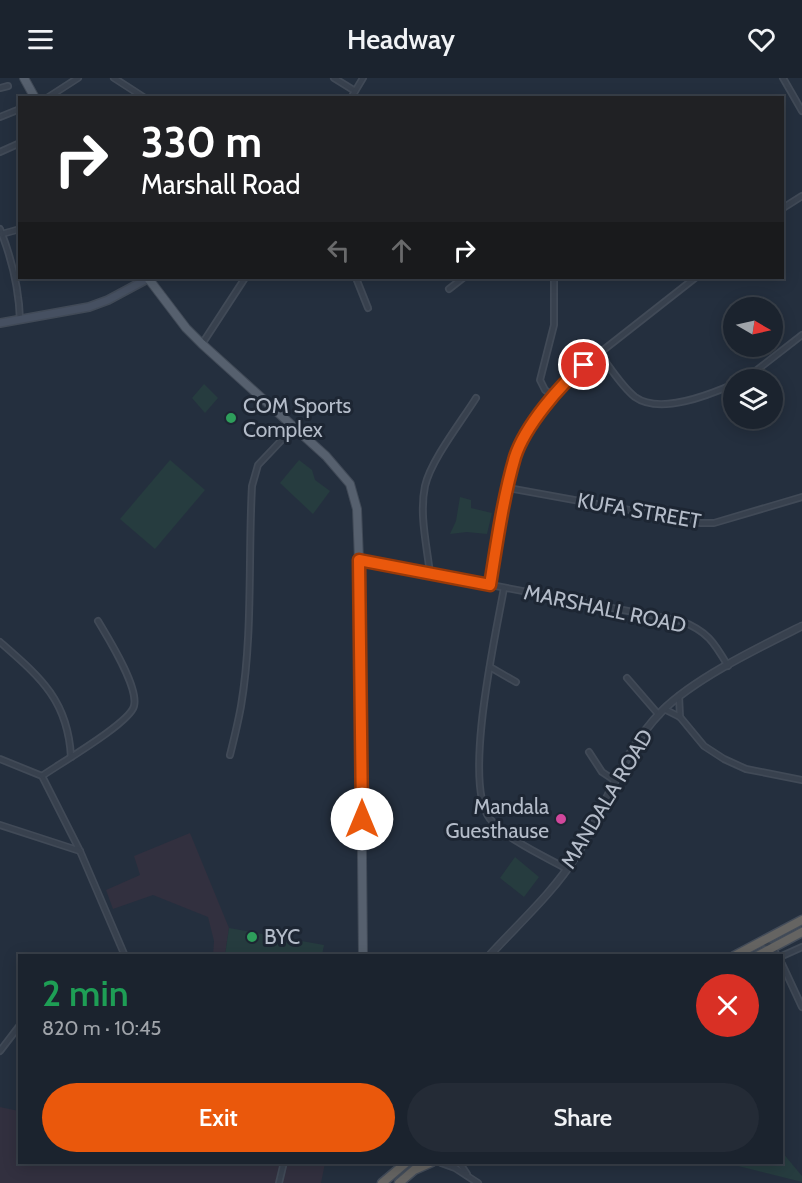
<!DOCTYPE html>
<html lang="en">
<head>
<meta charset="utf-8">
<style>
	:root { --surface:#1b232e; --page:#242b36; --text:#f1f3f6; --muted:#a0a4aa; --line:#39404a; --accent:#ea580c }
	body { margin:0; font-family:Cabin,sans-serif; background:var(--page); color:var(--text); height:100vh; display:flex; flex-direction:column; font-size:22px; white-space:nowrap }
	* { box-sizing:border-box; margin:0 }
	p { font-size:20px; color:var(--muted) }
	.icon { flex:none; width:33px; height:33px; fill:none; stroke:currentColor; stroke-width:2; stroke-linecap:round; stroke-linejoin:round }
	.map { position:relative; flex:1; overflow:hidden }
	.drawer { position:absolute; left:18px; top:876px; width:765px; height:210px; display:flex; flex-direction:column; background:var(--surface); border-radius:0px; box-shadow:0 3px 15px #0003,0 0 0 2px var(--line) }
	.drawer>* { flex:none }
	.top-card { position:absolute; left:18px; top:18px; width:766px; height:183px; border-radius:0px; box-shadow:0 3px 15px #0003,0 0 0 2px var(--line); background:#202124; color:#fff; overflow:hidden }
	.needle { width:39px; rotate:99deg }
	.fabs { position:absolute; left:723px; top:219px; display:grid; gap:12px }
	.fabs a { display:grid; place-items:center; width:60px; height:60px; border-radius:50%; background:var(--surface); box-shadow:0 3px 15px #0003,0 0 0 2px var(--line); font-size:30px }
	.pin { position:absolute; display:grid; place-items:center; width:51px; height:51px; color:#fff; margin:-26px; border:3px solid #fff; border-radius:50%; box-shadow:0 2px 6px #0007 }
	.me { position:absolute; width:66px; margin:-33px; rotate:0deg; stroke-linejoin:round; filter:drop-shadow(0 0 4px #0008) }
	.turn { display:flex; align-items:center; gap:21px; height:126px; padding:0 24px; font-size:27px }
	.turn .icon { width:78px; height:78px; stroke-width:2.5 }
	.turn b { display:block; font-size:42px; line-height:51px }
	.lanes { display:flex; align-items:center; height:57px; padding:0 24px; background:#0003; justify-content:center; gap:30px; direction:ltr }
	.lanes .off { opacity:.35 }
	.round { display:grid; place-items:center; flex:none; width:63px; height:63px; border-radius:32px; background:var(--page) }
	.headline { display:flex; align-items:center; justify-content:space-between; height:102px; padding:0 24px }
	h1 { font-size:36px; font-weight:600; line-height:45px; color:#1e9e55 }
	.cta { display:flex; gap:12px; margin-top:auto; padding:12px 24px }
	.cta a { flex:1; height:69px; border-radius:36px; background:var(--accent); color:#fff; font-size:24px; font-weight:600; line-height:69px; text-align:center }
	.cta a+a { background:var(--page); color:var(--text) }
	header { display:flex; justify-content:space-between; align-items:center; height:78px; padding:0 24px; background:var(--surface); font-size:27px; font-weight:600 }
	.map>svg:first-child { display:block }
	.medical { fill:#32303f }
	.green { fill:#263c3f }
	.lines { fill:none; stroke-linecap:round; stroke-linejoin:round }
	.minor-casing { stroke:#414a57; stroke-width:8 }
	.tertiary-casing { stroke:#414a57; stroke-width:9 }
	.secondary-casing { stroke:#414a57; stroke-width:10 }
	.primary-casing { stroke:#414a57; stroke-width:10 }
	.trunk-casing { stroke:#434c59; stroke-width:11 }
	.minor { stroke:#38414e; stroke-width:4.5 }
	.tertiary { stroke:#38414e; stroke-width:6 }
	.secondary { stroke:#465061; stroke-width:7 }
	.primary { stroke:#56606e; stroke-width:8 }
	.trunk { stroke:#656462; stroke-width:8 }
	.route-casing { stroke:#983908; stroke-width:15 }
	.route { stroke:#ea580c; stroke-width:10 }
	.leisure-dot { fill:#2e9e5b; stroke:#1d2633; stroke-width:2 }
	.hotel-dot { fill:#d1479c; stroke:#1d2633; stroke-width:2 }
	.labels { text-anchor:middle; stroke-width:6; stroke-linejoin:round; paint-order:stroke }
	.poi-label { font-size:21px; fill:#b4bcc9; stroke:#1d2633; text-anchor:start }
	.street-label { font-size:21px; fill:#b4bcc9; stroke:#1d2633 }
</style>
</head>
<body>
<header><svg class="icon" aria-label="menu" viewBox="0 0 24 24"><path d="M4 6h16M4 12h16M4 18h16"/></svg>Headway<svg class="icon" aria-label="heart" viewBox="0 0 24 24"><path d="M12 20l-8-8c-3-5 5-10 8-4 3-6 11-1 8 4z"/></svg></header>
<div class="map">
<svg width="802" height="1105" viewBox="0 0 802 1105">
	<rect width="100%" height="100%" fill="#242f3e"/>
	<g class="medical">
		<polygon points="190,755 229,850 225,877 213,877 214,863 208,839 153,817 113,831 106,812 140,797 134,778"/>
		<polygon points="0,1029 19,1033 20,1084 325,1085 321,1105 0,1105"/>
	</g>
	<g class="green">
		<polygon points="204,306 218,320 205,335 192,320"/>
		<polygon points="170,382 205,412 155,471 120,441"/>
		<polygon points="299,382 312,392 315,402 330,413 313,436 280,405"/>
		<polygon points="460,419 471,422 471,430 492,435 487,456 467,454 450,456 456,443"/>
		<polygon points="515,779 539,799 524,819 500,800"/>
		<polygon points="229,850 324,867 322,877 225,877"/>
		<polygon points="782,1074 802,1098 802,1104 726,1085 782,1084"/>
	</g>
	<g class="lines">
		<defs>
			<g id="minor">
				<polyline points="114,0 145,20"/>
				<polyline points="334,0 355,13"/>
				<polyline points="783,0 802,33"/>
				<polyline points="0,10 8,8"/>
				<polyline points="47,20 78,0"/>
				<polyline points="351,20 363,0"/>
				<polyline points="0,39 20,31"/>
				<polyline points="0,74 20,65"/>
				<polyline points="783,130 802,118"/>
				<path d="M 0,151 C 12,181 19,210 20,242"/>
				<polyline points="2,156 20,151"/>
				<polyline points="356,200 368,230"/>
				<polyline points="449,211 463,200"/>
				<polyline points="202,266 245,200"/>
				<path d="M 599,275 C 610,289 621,308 635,319 C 660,337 709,317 734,306"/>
				<polyline points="744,302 802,257"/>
				<polyline points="552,317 545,312 540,302 554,247 554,200"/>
				<polyline points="508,410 701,445 714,445 802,419"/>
				<path d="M 359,482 L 681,543 C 707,553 714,564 728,588"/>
				<path d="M 430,496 C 427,468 419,436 425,408 C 431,382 461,344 476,320"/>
				<polyline points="490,507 515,379 526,358 552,317 569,299 695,200"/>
				<path d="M 504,510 C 496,555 462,706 490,741 C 509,763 542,777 567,791"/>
				<path d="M 0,564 C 40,599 68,622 71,679"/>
				<polyline points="490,589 516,604"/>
				<polyline points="627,600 659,637"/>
				<polyline points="679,618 680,639"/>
				<polyline points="664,631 680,639 704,668 724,681 746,691 802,702"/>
				<polyline points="589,674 602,694 614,702"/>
				<path d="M 230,677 C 234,661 238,645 241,628 C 253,557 248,481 252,408 L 258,387 L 294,349"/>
				<polyline points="0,681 42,698 80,773 125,878"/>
				<path d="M 42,698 C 59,686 130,645 134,628 C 139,609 108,560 98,543"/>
				<polyline points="0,747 80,773"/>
				<polyline points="763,864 773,869 777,878"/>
				<polyline points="782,878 802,869"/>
				<polyline points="782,886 802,929"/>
				<polyline points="0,973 20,947"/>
				<polyline points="459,1084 467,1096"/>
				<polyline points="441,1085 455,1090 478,1105"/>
				<polyline points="279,1105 284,1084"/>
			</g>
			<path id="tertiary" d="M 489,878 C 518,846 553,815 576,778 C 607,729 620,676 662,633 C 695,600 760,569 802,548"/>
			<polyline id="secondary" points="0,245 89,229 108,222 149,200"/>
			<g id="primary">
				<polyline points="24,0 35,20"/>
				<polyline points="148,200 186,250 202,266 326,378 350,406 357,431 359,482 363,878"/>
			</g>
			<g id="trunk">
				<polyline points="734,878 802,842"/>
				<polyline points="757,878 802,854"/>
				<polyline points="382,1105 407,1084"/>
				<polyline points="399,1105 414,1092 432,1084"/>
			</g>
		</defs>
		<use href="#minor" class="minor-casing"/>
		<use href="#tertiary" class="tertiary-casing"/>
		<use href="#secondary" class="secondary-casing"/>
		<use href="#primary" class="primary-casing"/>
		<use href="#trunk" class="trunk-casing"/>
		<use href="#minor" class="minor"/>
		<use href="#tertiary" class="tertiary"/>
		<use href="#secondary" class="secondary"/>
		<use href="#primary" class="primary"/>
		<use href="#trunk" class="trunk"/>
	</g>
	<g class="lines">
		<defs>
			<path id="route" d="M 362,741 L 359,482 L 490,507 C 497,464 503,420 515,379 C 525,348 560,307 584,287"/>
		</defs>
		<use href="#route" class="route-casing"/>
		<use href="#route" class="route"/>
	</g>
	<g class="leisure-dot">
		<circle cx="231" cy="340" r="6"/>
		<circle cx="252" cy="859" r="6"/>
	</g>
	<circle class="hotel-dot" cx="561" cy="741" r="6"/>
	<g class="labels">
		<g class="poi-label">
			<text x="243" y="335">COM Sports<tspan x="243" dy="24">Complex</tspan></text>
			<text x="549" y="736" text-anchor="end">Mandala<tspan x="549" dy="24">Guesthause</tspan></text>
			<text x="264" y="866">BYC</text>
		</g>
		<g class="street-label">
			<text transform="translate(639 433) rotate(10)" y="7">KUFA STREET</text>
			<text transform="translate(605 531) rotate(12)" y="7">MARSHALL ROAD</text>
			<text transform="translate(607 721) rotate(-59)" y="7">MANDALA ROAD</text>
		</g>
	</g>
</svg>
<div class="fabs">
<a><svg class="needle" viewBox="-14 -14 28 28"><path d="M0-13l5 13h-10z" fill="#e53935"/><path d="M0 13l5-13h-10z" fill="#a0a4aa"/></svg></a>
<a><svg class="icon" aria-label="layers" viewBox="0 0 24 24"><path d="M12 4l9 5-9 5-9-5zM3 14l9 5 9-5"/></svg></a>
</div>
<div class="pin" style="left:584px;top:287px;background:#d93025"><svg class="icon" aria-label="arrive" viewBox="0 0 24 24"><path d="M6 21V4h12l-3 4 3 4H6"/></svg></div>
<svg class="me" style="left:362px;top:741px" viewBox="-20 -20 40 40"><circle r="19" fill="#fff"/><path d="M0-13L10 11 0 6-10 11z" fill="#ea580c"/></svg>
<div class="top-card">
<div class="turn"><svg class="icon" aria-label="right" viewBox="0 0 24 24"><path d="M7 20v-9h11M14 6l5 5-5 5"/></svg><div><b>330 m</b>Marshall Road</div></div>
<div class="lanes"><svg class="icon off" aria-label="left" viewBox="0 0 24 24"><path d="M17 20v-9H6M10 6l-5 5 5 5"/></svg><svg class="icon off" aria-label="ahead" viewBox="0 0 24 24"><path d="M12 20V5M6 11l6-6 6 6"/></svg><svg class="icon" aria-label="right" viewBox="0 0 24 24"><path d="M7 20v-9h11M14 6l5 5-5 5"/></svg></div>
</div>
<section class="drawer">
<div class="headline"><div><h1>2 min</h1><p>820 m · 10:45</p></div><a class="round" style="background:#d93025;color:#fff"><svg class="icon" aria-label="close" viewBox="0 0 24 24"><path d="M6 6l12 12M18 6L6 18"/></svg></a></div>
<div class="cta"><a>Exit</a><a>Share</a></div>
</section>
</div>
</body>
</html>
